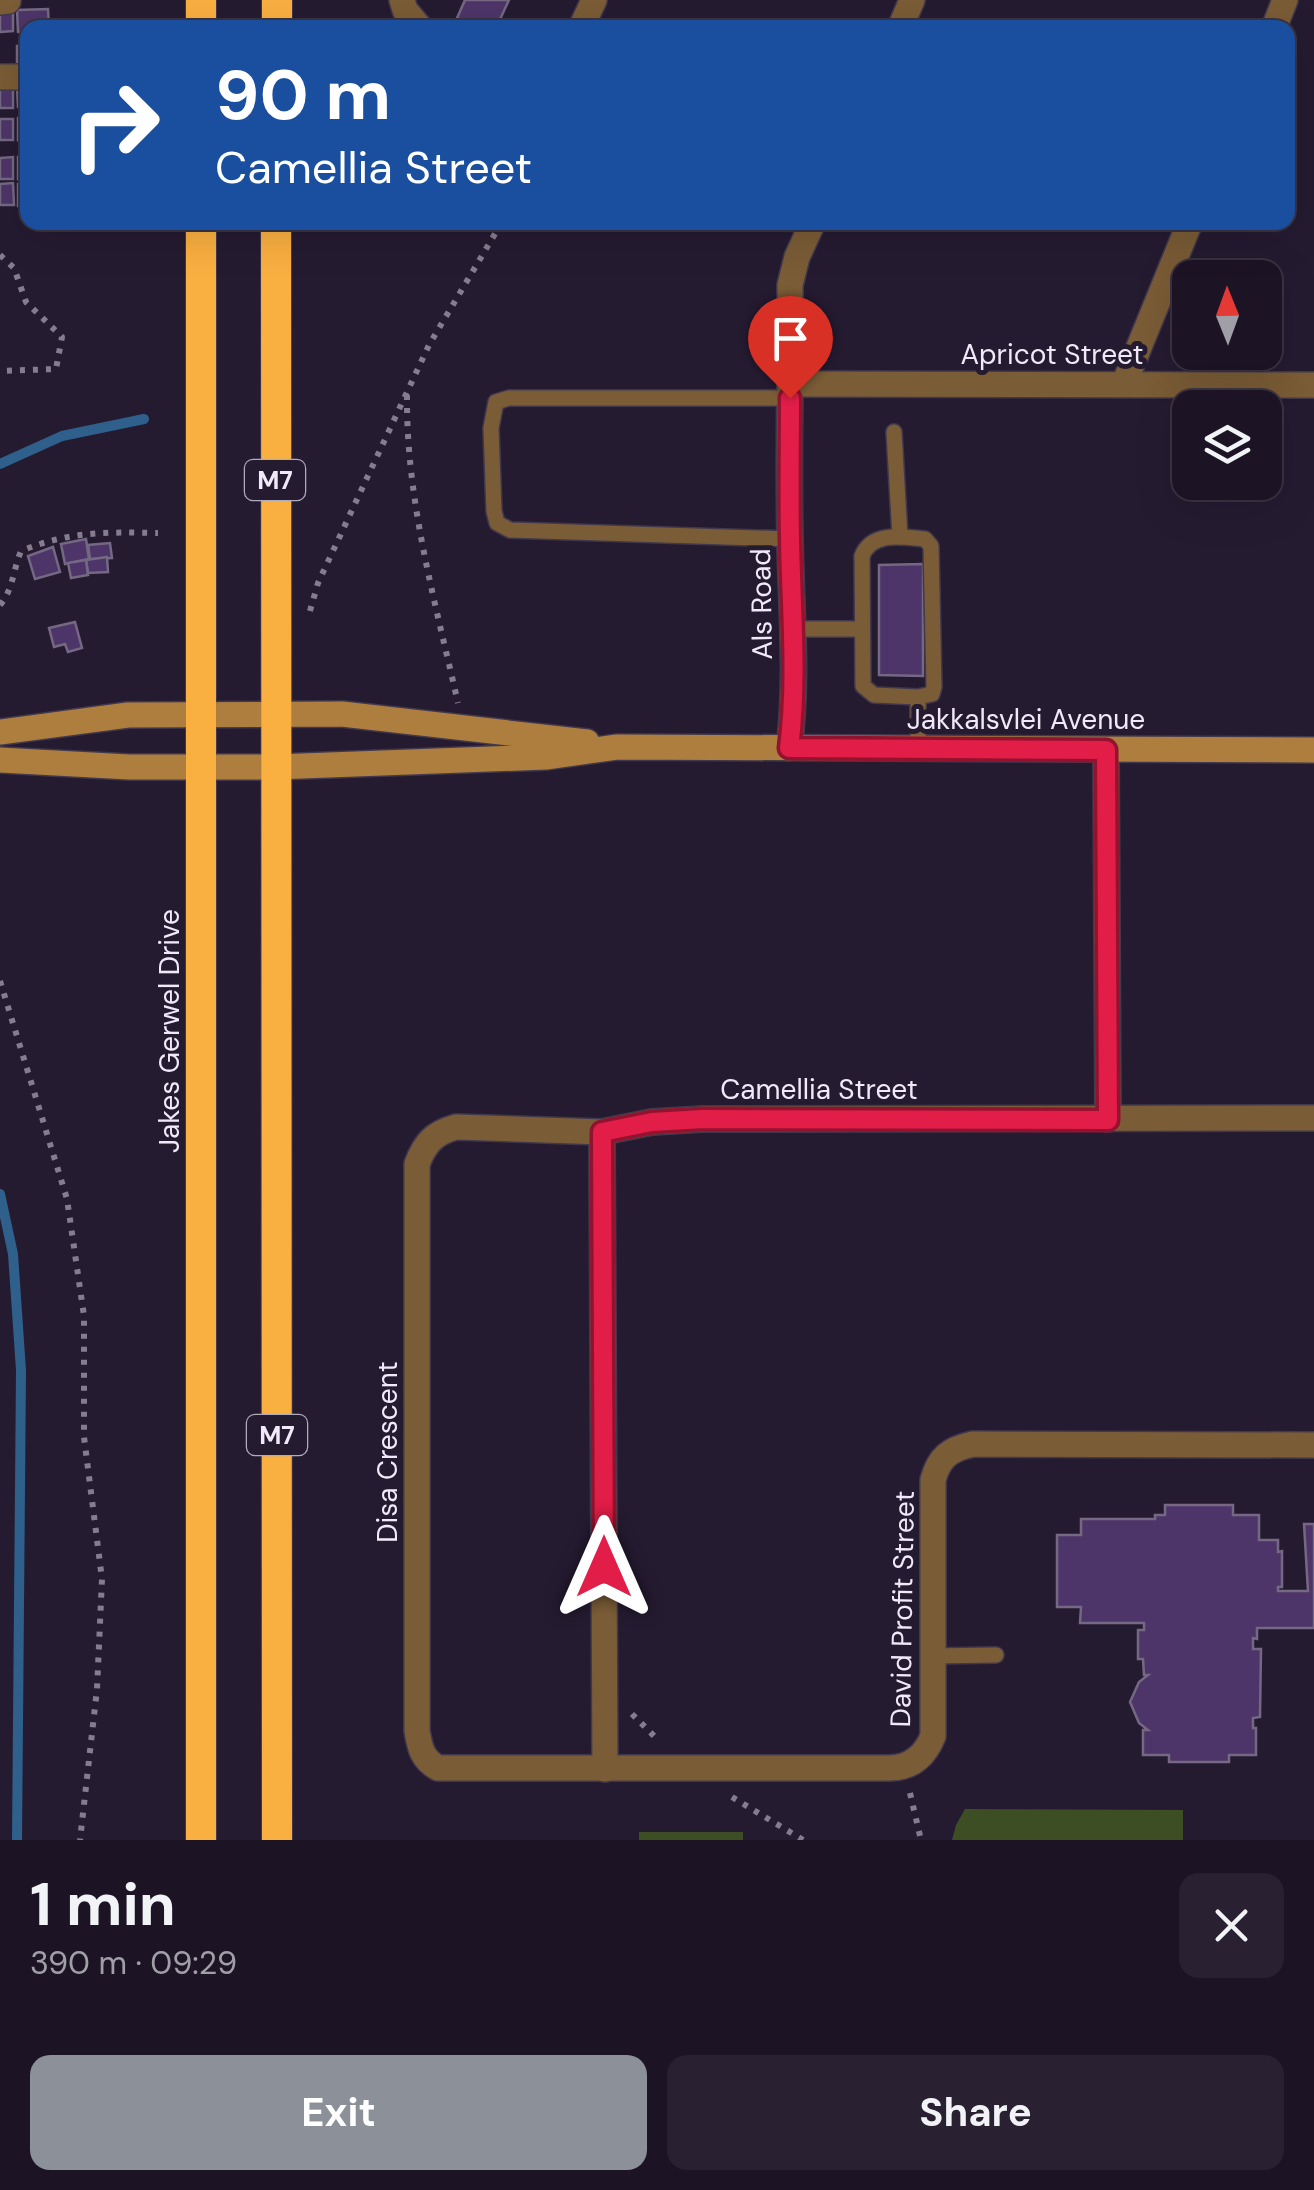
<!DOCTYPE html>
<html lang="en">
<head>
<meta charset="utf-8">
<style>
	:root { --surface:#1c1425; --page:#292132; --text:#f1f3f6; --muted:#a09ea7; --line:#3a3342; --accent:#8c9099 }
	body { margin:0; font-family:"DM Sans",sans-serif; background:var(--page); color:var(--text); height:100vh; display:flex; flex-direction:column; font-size:38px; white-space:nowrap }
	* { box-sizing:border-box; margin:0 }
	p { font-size:32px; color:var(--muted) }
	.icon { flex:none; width:55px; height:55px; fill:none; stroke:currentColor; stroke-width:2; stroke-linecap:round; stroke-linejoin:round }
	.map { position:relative; height:1840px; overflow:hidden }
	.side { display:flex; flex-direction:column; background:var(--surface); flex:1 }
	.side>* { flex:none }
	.top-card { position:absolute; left:20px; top:20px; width:1275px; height:210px; border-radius:20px; box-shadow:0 10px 40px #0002,0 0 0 2px var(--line); background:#1a4fa0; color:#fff; overflow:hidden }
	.needle { width:65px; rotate:359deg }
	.tools { position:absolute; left:1172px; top:260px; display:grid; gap:20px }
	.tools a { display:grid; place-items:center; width:110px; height:110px; border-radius:20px; background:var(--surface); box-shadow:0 10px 40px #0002,0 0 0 2px var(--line); font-size:50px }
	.pin { position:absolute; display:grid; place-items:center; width:85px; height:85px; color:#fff; margin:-102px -42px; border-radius:50% 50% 50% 0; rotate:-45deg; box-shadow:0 0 10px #0007 }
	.pin .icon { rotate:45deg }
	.me { position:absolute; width:110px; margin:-55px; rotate:0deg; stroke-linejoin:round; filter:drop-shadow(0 0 8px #0008) }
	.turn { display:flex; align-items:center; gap:35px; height:210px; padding:0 30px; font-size:45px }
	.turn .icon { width:130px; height:130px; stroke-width:2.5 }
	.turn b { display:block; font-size:70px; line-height:85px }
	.round { display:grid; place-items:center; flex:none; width:105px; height:105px; border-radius:20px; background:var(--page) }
	.overview { display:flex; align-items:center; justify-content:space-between; height:170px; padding:0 30px }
	h1 { font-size:60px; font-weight:700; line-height:75px }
	.primary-button { display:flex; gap:20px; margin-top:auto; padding:20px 30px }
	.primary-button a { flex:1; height:115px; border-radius:20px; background:var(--accent); color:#fff; font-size:40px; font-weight:700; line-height:115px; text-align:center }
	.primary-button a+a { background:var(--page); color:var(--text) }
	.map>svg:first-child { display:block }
	.green { fill:#3d4d24 }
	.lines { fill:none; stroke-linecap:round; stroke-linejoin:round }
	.stream { stroke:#2f5f8b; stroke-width:10 }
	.building { fill:#4e3569; stroke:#746883; stroke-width:2.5 }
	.lane-casing { stroke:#41384d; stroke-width:18 }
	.street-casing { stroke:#41384d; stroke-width:28 }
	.secondary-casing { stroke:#41384d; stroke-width:28 }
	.highway-casing { stroke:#41384d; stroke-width:32 }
	.path { stroke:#857d8f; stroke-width:6; stroke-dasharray:5 8; stroke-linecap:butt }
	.lane { stroke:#7a5c36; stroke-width:15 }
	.street { stroke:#7a5c36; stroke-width:25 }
	.secondary { stroke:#ad7e3d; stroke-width:25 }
	.highway { stroke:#faaf41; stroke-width:30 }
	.route-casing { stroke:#92132f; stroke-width:25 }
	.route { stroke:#e11d48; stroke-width:18 }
	.labels { text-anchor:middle; stroke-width:10; stroke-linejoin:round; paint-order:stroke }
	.shield { fill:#251b31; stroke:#b2abbc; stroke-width:2.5 }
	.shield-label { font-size:25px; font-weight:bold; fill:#efe9f8 }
	.street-label { font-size:28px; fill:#efe9f8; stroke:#251b31 }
</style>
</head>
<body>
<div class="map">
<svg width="1314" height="1840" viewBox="0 0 1314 1840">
	<rect width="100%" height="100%" fill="#251b31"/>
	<g class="green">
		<polygon points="965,1809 1183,1810 1183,1840 952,1840 956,1825"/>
		<rect x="639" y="1832" width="104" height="8"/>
	</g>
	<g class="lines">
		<g class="stream">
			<polyline points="0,464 62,436 144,419"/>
			<polyline points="0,1194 13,1254 21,1370 17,1840"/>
		</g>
	</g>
	<g class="building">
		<polygon points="465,0 509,0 496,28 480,28 457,18"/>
		<polygon points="13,9 13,31 0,32 0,10"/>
		<polygon points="48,9 49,28 28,28 28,32 18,32 17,10"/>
		<polygon points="28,45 28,67 17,67 17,46"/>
		<rect x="0" y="86" width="13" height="22"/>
		<polygon points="17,86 28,86 28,107 18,107"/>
		<polygon points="18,118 28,118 28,139 18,140"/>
		<rect x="0" y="119" width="13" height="21"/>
		<polygon points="13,157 13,179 0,179 0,158"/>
		<rect x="18" y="157" width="10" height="22"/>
		<polygon points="13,183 14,205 0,205 0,184"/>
		<rect x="18" y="184" width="10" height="22"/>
		<polygon points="86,539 89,559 65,564 61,544"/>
		<polygon points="110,543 112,558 90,559 88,545"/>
		<polygon points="53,547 60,572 35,579 28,556"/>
		<polygon points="107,557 108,572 88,573 86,560"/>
		<polygon points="86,560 88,575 71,578 68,563"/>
		<polygon points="923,564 923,676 879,675 879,565"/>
		<polygon points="75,622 82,648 68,652 65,644 54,647 49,628"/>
		<polygon points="1165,1505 1233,1505 1233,1515 1259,1515 1259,1540 1278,1540 1278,1552 1282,1551 1282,1587 1278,1587 1278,1591 1308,1591 1304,1524 1314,1524 1314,1628 1257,1628 1257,1639 1253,1638 1253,1649 1261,1649 1260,1717 1253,1718 1253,1728 1256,1728 1256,1755 1229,1755 1229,1762 1169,1762 1169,1755 1143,1755 1143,1730 1148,1730 1139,1723 1130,1702 1139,1682 1148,1675 1144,1675 1143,1659 1138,1659 1138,1630 1144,1630 1144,1623 1080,1623 1081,1607 1057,1607 1057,1535 1081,1535 1081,1519 1155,1519 1155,1515 1165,1515"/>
	</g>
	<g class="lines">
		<defs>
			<g id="lane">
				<polyline points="894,432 900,537"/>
				<polyline points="790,539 510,530 497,523 494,511 491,428 496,402 509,398 790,398"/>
				<polyline points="794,629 861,629"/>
				<path d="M 918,697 L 874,695 L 863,686 L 862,556 C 872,531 902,537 925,539 L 931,546 L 934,687 L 932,694 L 918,697 L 918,748"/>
				<polyline points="932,1656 996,1655"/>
			</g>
			<g id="street">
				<polyline points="402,0 405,10 420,28"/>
				<polyline points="0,2 8,1"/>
				<polyline points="581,28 594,0"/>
				<polyline points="900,28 912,0"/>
				<polyline points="1274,28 1285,0"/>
				<polyline points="0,77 28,77"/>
				<polyline points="791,384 1314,385"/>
				<polyline points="1124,384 1190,222"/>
				<path d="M 789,748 C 798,679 791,609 790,540 C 788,455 791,370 790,285 L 797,257 L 813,222"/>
				<polyline points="1106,750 1108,1119"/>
				<path d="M 602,1132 L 456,1127 C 434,1133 425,1143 417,1164 L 417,1731 C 420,1748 422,1759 438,1768 L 889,1768 C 911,1768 925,1756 933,1736 L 933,1480 C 939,1457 950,1449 973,1444 L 1314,1445"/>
				<polyline points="605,1769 602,1132 652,1122 703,1119 1314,1118"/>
			</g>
			<g id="secondary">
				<polyline points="0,732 128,715 342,714 587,742"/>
				<polyline points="0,760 129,767 275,767 546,757 617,747 1314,750"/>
			</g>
			<g id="highway">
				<polyline points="201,28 201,0"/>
				<polyline points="277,28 277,0"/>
				<polyline points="201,222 201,1840"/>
				<polyline points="276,222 277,1840"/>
			</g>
		</defs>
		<use href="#lane" class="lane-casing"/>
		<use href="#street" class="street-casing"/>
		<use href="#secondary" class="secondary-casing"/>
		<use href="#highway" class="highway-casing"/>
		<g class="path">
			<polyline points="0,255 14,268 26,302 62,337 56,369 0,371"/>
			<path d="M 407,395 C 406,500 435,601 458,703"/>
			<path d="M 0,605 C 13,590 13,570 21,551 C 70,531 107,532 158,533"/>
			<polyline points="310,611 318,583 429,345 502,222"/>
			<polyline points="0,981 67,1199 84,1316 84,1437 102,1579 97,1689 80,1840"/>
			<polyline points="632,1714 659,1741"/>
			<polyline points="910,1793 921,1840"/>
			<polyline points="732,1797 803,1840"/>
		</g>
		<use href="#lane" class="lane"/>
		<use href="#street" class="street"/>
		<use href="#secondary" class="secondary"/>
		<use href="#highway" class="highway"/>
	</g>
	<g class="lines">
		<defs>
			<path id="route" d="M 604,1567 L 602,1132 L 652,1122 L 703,1119 L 1108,1120 L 1106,750 L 789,748 C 798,678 791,608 790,538 C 789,492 790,445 790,398"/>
		</defs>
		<use href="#route" class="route-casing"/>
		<use href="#route" class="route"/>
	</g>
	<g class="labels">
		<g class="shield">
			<rect x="245" y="460" width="60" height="40" rx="8"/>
			<rect x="247" y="1415" width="60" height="40" rx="8"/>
		</g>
		<g class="shield-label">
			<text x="275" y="489">M7</text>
			<text x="277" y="1444">M7</text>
		</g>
		<g class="street-label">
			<text x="1052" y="364">Apricot Street</text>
			<text transform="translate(761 604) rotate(-91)" y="10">Als Road</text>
			<text x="1026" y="729">Jakkalsvlei Avenue</text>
			<text transform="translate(169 1031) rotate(-90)" y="10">Jakes Gerwel Drive</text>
			<text x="819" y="1099">Camellia Street</text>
			<text transform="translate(387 1452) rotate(-90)" y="10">Disa Crescent</text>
			<text transform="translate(902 1609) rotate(-89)" y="10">David Profit Street</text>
		</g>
	</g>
</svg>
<div class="tools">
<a><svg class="needle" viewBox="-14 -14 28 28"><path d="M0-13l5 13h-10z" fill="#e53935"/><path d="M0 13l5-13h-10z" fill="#a09ea7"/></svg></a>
<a><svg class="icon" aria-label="layers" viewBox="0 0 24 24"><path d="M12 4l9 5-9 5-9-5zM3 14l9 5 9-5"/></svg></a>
</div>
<div class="pin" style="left:790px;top:398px;background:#d93025"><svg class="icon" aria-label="arrive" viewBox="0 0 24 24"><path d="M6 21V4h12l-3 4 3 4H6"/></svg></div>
<svg class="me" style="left:604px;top:1567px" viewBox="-20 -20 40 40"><path d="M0-17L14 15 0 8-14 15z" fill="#e11d48" stroke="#fff" stroke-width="4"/></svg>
<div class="top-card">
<div class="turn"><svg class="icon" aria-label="right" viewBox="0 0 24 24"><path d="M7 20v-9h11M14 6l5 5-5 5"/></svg><div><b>90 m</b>Camellia Street</div></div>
</div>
</div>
<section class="side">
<div class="overview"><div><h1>1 min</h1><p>390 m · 09:29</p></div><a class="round"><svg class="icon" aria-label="close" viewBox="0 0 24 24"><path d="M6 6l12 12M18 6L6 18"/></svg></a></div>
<div class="primary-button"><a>Exit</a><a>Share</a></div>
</section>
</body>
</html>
